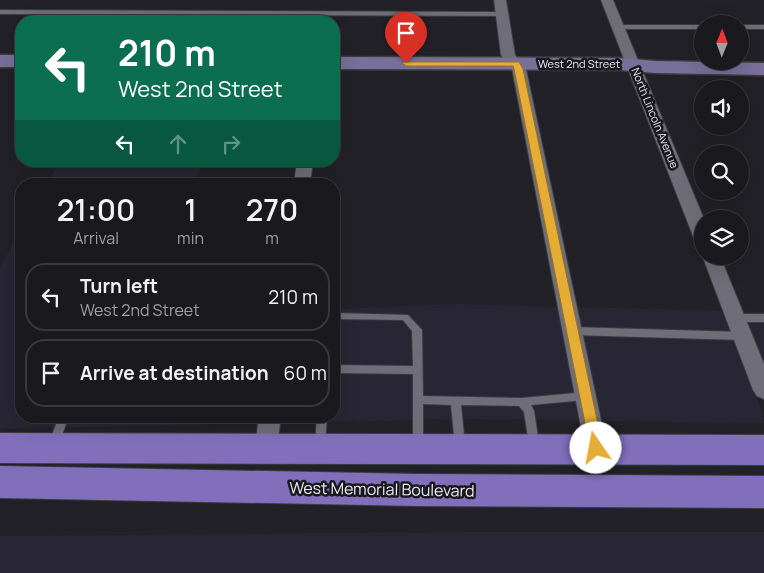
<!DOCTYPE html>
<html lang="en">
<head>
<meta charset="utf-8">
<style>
	:root { --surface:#1a191e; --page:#27262b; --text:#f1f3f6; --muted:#9fa0a4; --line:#38383c }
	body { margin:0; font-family:Manrope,sans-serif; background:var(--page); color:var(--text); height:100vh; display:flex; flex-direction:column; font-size:19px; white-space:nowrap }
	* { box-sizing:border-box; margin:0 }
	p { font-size:16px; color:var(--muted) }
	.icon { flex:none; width:28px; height:28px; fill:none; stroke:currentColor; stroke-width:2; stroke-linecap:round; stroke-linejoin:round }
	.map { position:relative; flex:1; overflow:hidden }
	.details { position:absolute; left:15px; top:178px; width:325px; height:245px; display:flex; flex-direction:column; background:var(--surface); border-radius:20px; box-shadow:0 5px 20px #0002,0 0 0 1px var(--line) }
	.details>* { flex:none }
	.hud { position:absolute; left:15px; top:15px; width:325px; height:152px; border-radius:20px; box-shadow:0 5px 20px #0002,0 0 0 1px var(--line); background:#0b6e4f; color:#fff; overflow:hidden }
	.needle { width:32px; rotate:1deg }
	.fabs { position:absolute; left:694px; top:15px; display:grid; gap:10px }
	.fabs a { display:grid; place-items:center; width:55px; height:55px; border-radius:50%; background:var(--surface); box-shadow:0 5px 20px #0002,0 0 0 1px var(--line); font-size:25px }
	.pin { position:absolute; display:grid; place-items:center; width:42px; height:42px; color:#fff; margin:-51px -21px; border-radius:50% 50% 50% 0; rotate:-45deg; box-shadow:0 0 5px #0007 }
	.pin .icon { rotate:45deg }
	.me { position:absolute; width:55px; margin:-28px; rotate:348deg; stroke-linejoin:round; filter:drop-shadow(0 0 4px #0008) }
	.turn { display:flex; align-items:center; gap:18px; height:105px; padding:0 20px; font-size:22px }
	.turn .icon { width:65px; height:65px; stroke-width:2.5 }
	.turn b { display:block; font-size:35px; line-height:42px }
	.lanes { display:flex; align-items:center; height:48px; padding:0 20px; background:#0003; justify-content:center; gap:25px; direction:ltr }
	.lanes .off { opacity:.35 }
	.eta { display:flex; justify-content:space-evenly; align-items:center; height:85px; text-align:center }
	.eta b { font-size:30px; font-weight:600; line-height:35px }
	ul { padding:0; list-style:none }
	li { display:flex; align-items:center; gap:15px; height:68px; margin:0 10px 8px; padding:0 10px; border:2px solid var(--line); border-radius:20px }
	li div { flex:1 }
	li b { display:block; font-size:19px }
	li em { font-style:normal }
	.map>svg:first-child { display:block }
	.built { fill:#282634 }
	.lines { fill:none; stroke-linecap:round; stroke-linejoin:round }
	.lane-casing { stroke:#3c3c42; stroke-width:2 }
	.street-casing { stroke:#3c3c42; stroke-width:2 }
	.secondary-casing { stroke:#3c3c42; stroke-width:3 }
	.primary-casing { stroke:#3c3c42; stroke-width:2 }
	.lane { fill:#6f6e78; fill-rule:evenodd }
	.street { fill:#6f6e78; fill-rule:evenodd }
	.secondary { fill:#786f9a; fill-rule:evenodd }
	.primary { fill:#816fbb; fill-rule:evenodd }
	.route { fill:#e5ad36; stroke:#957023 }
	.labels { text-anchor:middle; stroke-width:5; stroke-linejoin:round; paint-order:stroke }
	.far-street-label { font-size:11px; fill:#ebebf0; stroke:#19181f }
	.near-street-label { font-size:16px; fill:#ebebf0; stroke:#19181f }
</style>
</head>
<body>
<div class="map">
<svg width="764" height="573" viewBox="0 0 764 573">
	<rect width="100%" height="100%" fill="#222128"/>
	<g class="built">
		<polygon points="60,161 201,161 196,184 47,184"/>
		<polygon points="21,230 21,416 258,416 257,423 0,429 0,267"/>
		<polygon points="459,304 557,307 579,420 460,419 280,423 281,416 334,416 334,309"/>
		<polygon points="577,307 722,311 762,412 764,423 602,421"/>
		<polygon points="743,311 764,312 764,363"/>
		<polygon points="468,532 764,532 764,573 0,573 0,536"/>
	</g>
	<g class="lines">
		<defs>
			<g id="lane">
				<polygon points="0,10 503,12 506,14 503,16 0,14"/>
				<polygon points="702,25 702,29 619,29 616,27 619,25"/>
				<rect x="740" y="25" width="24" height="4"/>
				<polygon points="334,313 408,315 422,330 423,396 522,398 585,392 589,393 590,396 589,399 585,400 531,405 534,411 539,444 538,447 534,449 530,447 529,444 524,412 519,406 461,405 465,445 464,448 460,450 456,448 455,445 451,405 423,404 423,444 422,447 418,449 414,447 413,444 413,374 334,373 334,365 413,366 412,331 403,320 334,319"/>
				<polygon points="735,314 764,314 764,322 735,322 732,320 730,318 732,316"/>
				<polygon points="572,327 742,332 745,333 747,336 745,339 742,340 572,335 569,334 567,331 569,328"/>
				<polygon points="59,416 69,416 58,446 54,448 50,446 49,443"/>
				<polygon points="317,416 327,416 325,446 324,449 320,451 316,449 315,446"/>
			</g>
			<g id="street">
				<polygon points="494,0 506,0 515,55 526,69 607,448 604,455 596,458 588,455 585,448 512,69 501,55"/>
				<polygon points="601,0 613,0 704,219 702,242 696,240 693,236"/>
				<polygon points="297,161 313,161 310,184 294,184"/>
				<polygon points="702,255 720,256 764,364 764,399 757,396 753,390"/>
				<polygon points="259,416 281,416 277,447 274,454 266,457 258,454 255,447"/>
			</g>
			<g id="secondary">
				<rect x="0" y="55" width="21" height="12"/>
				<polygon points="334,57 620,58 655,61 764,63 764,75 655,73 620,70 334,69"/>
			</g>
			<g id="primary">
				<polygon points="0,433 764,435 764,465 0,463"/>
				<polygon points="0,466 417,474 764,476 764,508 417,506 0,498"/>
			</g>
		</defs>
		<use href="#lane" class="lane-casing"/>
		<use href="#street" class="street-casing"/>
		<use href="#secondary" class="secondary-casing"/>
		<use href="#primary" class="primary-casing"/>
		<use href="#lane" class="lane"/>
		<use href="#street" class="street"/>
		<use href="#secondary" class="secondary"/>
		<use href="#primary" class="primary"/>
	</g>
	<polygon class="route" points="404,62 519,62 523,69 603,448 601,452 596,454 592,452 590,448 514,69 513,66 406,66 402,63"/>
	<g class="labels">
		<g class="far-street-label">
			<text x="579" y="68">West 2nd Street</text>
			<text transform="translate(655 118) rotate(68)" y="4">North Lincoln Avenue</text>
		</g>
		<g class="near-street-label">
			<text transform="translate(382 489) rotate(1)" y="6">West Memorial Boulevard</text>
		</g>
	</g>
</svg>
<div class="fabs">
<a><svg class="needle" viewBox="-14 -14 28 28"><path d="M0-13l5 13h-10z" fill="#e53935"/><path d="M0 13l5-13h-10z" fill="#9fa0a4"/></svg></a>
<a><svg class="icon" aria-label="sound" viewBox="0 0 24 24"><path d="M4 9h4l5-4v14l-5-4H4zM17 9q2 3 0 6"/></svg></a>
<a><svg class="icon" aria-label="search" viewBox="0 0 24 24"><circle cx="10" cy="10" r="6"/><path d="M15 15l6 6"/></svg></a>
<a><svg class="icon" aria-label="layers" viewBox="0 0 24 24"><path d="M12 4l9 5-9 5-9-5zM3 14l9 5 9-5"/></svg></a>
</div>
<div class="pin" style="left:406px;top:63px;background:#d93025"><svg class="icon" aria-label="arrive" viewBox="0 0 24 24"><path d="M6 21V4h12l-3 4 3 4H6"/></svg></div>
<svg class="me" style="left:596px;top:448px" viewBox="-20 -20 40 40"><circle r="19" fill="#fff"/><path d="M0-13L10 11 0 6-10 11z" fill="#e5ad36"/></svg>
<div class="hud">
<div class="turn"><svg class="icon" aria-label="left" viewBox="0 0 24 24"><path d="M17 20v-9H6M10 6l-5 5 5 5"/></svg><div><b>210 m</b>West 2nd Street</div></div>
<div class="lanes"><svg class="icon" aria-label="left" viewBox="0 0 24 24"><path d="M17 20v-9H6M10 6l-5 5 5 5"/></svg><svg class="icon off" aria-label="ahead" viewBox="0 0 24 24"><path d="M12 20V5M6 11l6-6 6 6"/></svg><svg class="icon off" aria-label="right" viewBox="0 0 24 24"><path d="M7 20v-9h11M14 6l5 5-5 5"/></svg></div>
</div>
<section class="details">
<div class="eta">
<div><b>21:00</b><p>Arrival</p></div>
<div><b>1</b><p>min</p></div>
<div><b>270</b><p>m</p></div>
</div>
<ul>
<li><svg class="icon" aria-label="left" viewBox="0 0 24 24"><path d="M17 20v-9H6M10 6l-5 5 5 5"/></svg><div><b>Turn left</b><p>West 2nd Street</p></div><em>210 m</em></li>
<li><svg class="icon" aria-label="arrive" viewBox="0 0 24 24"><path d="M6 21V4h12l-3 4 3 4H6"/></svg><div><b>Arrive at destination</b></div><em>60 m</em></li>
</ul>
</section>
</div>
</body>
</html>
